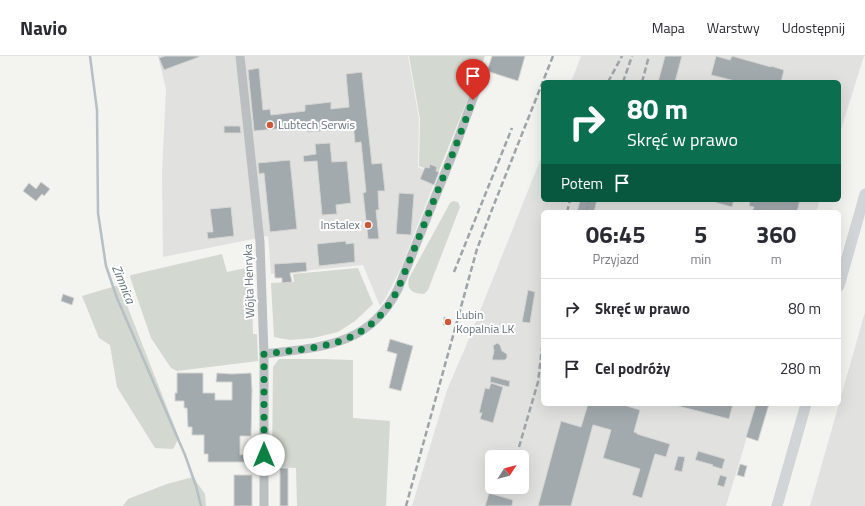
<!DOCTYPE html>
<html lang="pl">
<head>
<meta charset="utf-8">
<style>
	:root { --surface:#fff; --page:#f7f7f7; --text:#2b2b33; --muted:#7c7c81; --line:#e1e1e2 }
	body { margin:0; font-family:"Titillium Web",sans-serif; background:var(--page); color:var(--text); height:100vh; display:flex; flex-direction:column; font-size:15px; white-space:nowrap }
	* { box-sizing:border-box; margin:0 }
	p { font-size:13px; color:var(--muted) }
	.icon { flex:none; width:22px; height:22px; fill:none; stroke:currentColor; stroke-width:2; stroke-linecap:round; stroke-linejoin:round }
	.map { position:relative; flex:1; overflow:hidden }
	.details { position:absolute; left:541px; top:154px; width:300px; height:196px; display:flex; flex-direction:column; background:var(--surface); border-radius:6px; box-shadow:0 4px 16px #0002 }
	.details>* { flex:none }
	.banner { position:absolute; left:541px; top:24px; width:300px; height:122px; border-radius:6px; box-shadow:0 4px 16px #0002; background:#0b6e4f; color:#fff; overflow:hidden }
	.needle { width:26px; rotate:54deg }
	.controls { position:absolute; left:485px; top:394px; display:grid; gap:8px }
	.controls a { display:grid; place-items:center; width:44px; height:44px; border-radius:6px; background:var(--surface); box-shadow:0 4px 16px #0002; font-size:20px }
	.pin { position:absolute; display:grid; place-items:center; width:34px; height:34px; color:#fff; margin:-41px -17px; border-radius:50% 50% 50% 0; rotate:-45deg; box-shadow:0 0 4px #0007 }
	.pin .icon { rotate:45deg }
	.me { position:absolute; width:44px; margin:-22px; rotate:0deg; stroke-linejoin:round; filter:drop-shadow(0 0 3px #0008) }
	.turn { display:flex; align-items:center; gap:14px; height:84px; padding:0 20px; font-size:18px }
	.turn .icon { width:52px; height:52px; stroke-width:2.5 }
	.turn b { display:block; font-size:28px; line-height:34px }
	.then { display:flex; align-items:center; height:38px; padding:0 20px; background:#0003; gap:8px; font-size:15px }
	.eta { display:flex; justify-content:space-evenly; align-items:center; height:68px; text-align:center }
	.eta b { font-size:24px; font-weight:700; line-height:28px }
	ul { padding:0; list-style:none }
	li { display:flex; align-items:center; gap:12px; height:60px; padding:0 20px; border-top:1px solid var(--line) }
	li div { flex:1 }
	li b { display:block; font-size:15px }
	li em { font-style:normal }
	header { display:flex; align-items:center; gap:24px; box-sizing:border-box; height:56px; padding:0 20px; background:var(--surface); border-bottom:1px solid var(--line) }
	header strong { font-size:19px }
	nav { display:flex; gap:22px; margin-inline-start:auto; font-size:14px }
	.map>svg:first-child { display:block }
	.built { fill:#e1e2e0; fill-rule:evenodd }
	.green { fill:#d3d8d0 }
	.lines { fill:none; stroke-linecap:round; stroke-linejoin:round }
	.stream { stroke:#b6bfc3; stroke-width:2.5 }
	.building { fill:#a3aaae; stroke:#d5d5d3 }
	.minor { stroke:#bbbfc1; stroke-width:9 }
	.major { stroke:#d1d5d8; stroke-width:11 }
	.rail { stroke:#9da3a7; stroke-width:2.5; stroke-dasharray:6 3; stroke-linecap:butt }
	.route { stroke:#0b8043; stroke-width:7; stroke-dasharray:0 12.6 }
	.poi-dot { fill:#cd5837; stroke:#fff; stroke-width:1.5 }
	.labels { text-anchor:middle; stroke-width:4; stroke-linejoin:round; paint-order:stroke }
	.poi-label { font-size:12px; fill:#66737d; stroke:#fff; text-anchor:start }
	.street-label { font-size:12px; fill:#66737d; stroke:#fff }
	.water-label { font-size:13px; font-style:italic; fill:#62747b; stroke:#fff }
</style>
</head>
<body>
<header>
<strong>Navio</strong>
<nav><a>Mapa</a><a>Warstwy</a><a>Udostępnij</a></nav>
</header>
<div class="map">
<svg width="865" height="450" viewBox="0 0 865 450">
	<rect width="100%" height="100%" fill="#f3f3f0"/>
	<g class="built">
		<polygon points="158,0 408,0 419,63 418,111 437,120 401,212 385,243 380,250 363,209 271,218 268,180 163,201 162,116 166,33"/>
		<polygon points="581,0 864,0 839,80 839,26 571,26"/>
		<path d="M 543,97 L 543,144 L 820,144 L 816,156 L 543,156 L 543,348 L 757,348 L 726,450 L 412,450 L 447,334 L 468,285 ZM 492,401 L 522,401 L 522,431 L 492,431 Z"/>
		<polygon points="865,256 865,450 810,450"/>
	</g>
	<g class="green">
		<polygon points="409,0 485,0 438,117 419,110 420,63"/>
		<path d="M 453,145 L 458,146 L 460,151 L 428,234 L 424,238 C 413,238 406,234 409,222 L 450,147 Z"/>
		<polygon points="222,198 227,216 251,211 253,278 257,278 258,305 177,315 171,312 151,282 130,221 131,219"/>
		<polygon points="358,212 373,248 355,265 338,276 313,282 290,284 274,281 271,227 294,226 293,218"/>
		<polygon points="119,229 179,382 173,393 155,392 117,331 110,289 99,282 82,240"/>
		<polygon points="279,303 319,303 353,304 353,362 390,365 386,450 297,450 296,412 272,411 273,311"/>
		<polygon points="193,421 205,438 206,450 123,450 128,443 167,428"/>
	</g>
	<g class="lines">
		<polyline class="stream" points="90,0 97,54 98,157 106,210 117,242 185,399 196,430 201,450"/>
	</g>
	<g class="building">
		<polygon points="165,0 199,0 199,1 164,14 159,2"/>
		<polygon points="492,0 525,0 518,25 487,15"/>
		<polygon points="665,0 682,0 675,26 658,26"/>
		<polygon points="716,0 730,4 732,0 771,11 771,10 784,14 781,26 739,26 711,19"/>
		<polygon points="259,12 263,54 270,53 271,59 305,55 305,49 331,46 331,53 349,51 346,18 362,16 372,108 382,107 385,135 378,135 379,154 376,154 379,183 368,183 363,137 366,136 361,86 355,87 353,65 332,67 333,74 308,76 307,70 254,75 248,14"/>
		<polygon points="224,70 240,70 241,77 224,77"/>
		<polygon points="330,87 332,106 347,105 351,147 336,149 337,158 322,159 317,105 304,106 303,100 316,98 315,88"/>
		<polygon points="290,104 297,173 270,176 264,117 259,118 258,107"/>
		<polygon points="430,108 437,111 436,115 439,116 434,129 420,123 425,111 429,112"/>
		<polygon points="41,126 50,133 44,140 42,138 36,145 23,135 29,127 36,133"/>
		<polygon points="399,137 414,138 411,179 396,178"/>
		<polygon points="580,144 597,144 594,156 577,156"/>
		<polygon points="714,144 734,144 732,151 714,146"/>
		<polygon points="750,144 800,144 797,156 752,156 754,151 749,150"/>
		<polygon points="231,151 234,180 208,183 207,176 213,176 210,153"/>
		<polygon points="346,185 346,188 354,187 355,206 319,210 317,188"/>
		<polygon points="306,206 307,215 290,217 292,226 282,227 282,222 275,222 274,208"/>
		<polygon points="528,234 535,236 530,267 522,266"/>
		<polygon points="63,238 74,242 72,249 61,245"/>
		<polygon points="444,261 452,263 451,270 443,269"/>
		<polygon points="390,283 413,290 401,335 389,332 397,298 387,295"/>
		<polygon points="497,287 500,289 502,295 507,298 507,302 505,304 492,304 494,295 493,290"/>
		<polygon points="177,317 203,317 203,337 215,337 215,344 232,344 232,326 216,326 217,317 232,318 251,317 252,334 251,380 240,380 240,399 255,396 258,412 252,413 250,406 208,406 208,398 204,398 204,379 192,379 192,371 188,371 187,352 184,352 184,345 175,345 175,337 177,337"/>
		<polygon points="491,320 510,325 509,331 490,326"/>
		<polygon points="491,327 503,331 493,367 480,363 482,357 479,357 485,332 489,333"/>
		<polygon points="588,348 621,348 640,354 634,376 637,377 637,378 670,388 666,401 655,398 642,442 632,439 640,413 603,402 611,374 593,369 571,450 538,450 561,365 581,371"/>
		<polygon points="679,348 733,348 729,363 678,350"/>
		<polygon points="756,348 769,348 758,385 746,381"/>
		<polygon points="698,395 725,403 722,413 712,410 713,409 695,404"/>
		<polygon points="678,400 685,401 682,416 674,414"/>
		<polygon points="740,408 747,410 744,421 737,419"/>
		<rect x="280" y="412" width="8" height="38"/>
		<rect x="234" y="419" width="18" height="31"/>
		<polygon points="720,419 727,421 724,431 717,429"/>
		<polygon points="489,437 513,444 512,450 485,450"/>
	</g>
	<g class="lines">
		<g class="minor">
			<polyline points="240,0 260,186 264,298 264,450"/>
			<path d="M 264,298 C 320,291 369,291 398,233 L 453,97 L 482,18"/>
		</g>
		<g class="major">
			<polyline points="839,230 865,138"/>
			<polyline points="777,450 806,348"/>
		</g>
		<g class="rail">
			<polyline points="608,26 622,0"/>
			<polyline points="623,26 632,0"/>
			<polyline points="642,26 649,0"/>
			<polyline points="567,156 570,144"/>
			<polyline points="586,156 589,144"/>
			<polyline points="454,216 512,72"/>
			<polyline points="519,391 538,326 543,284"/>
			<polyline points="406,450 477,193 491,156 553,0"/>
		</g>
	</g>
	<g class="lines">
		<path class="route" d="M 264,399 L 264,298 C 321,291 369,291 398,233 L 453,97 L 473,44"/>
	</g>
	<g class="poi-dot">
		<circle cx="270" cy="69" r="4"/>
		<circle cx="368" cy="169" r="4"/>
		<circle cx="448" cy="266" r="4"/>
	</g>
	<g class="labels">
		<g class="poi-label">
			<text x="278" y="73">Lubtech Serwis</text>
			<text x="360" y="173" text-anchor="end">Instalex</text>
			<text x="456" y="263">Lubin<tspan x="456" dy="14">Kopalnia LK</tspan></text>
		</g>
		<g class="street-label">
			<text transform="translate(249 225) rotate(-92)" y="4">Wójta Henryka</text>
		</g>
		<g class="water-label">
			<text transform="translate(124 228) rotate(68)" y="5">Zimnica</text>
		</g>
	</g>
</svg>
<div class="controls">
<a><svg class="needle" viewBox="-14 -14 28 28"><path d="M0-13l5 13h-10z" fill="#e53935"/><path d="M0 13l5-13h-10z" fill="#7c7c81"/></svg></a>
</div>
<div class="pin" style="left:473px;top:44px;background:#d93025"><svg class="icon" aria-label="arrive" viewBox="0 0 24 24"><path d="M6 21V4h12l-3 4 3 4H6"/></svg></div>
<svg class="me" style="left:264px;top:399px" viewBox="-20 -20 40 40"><circle r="19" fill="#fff"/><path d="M0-13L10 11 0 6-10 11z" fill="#0b8043"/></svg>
<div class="banner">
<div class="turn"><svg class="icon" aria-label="right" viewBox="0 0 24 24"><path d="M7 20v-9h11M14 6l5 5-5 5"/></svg><div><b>80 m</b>Skręć w prawo</div></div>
<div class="then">Potem<svg class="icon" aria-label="arrive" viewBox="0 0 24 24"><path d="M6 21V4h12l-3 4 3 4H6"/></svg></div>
</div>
<section class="details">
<div class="eta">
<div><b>06:45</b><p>Przyjazd</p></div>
<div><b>5</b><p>min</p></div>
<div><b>360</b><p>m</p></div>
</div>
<ul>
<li><svg class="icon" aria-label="right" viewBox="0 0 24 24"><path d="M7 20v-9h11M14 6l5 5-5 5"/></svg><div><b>Skręć w prawo</b></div><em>80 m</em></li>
<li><svg class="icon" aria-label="arrive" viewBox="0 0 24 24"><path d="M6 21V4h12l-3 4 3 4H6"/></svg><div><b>Cel podróży</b></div><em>280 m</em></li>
</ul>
</section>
</div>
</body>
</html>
